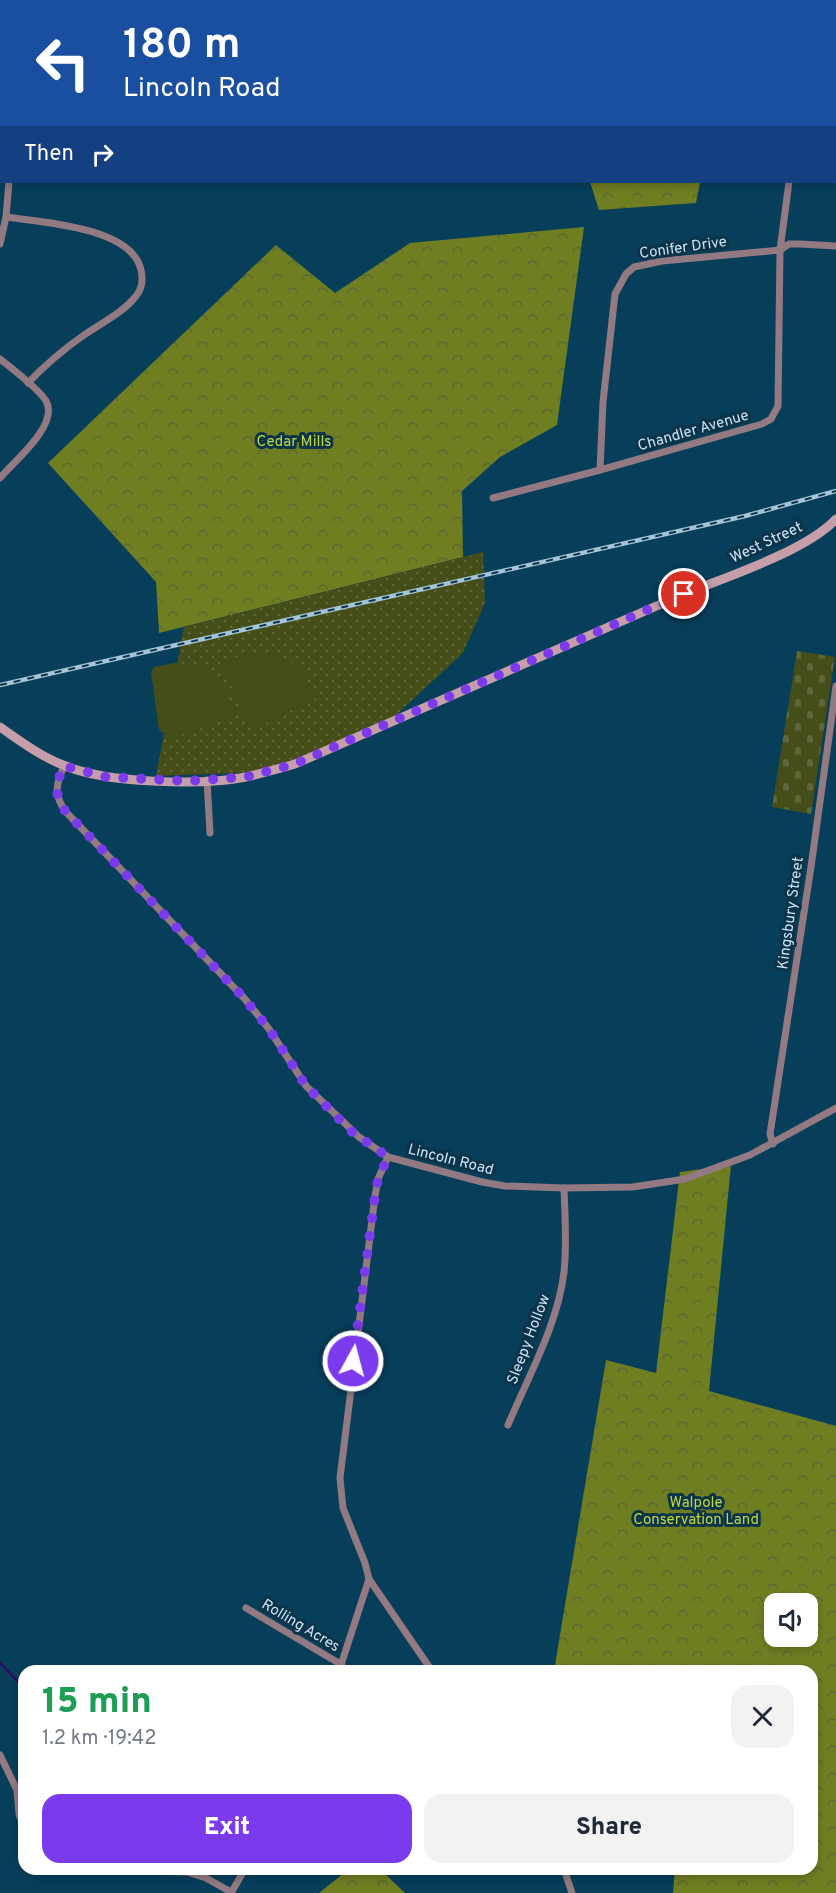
<!DOCTYPE html>
<html lang="en">
<head>
<meta charset="utf-8">
<style>
	:root { --surface:#fff; --page:#f2f2f3; --text:#1f2937; --muted:#747a83; --accent:#7c3aed }
	body { margin:0; font-family:Overpass,sans-serif; background:var(--page); color:var(--text); height:100vh; display:flex; flex-direction:column; font-size:22px; white-space:nowrap }
	* { box-sizing:border-box; margin:0 }
	p { font-size:20px; color:var(--muted) }
	.icon { flex:none; width:33px; height:33px; fill:none; stroke:currentColor; stroke-width:2; stroke-linecap:round; stroke-linejoin:round }
	.map { position:relative; flex:1; overflow:hidden }
	.drawer { position:absolute; left:18px; top:1665px; width:800px; height:210px; display:flex; flex-direction:column; background:var(--surface); border-radius:18px; box-shadow:0 3px 9px #0003 }
	.drawer>* { flex:none }
	.banner { position:absolute; left:0px; top:0px; width:837px; height:183px; box-shadow:0 3px 9px #0003; background:#1a4fa0; color:#fff; overflow:hidden }
	.controls { position:absolute; left:764px; top:1593px; display:grid; gap:12px }
	.controls a { display:grid; place-items:center; width:54px; height:54px; border-radius:12px; background:var(--surface); box-shadow:0 3px 9px #0003; font-size:30px }
	.pin { position:absolute; display:grid; place-items:center; width:51px; height:51px; color:#fff; margin:-26px; border:3px solid #fff; border-radius:50%; box-shadow:0 2px 6px #0007 }
	.me { position:absolute; width:66px; margin:-33px; rotate:7deg; stroke-linejoin:round; filter:drop-shadow(0 0 4px #0008) }
	.turn { display:flex; align-items:center; gap:21px; height:126px; padding:0 24px; font-size:27px }
	.turn .icon { width:78px; height:78px; stroke-width:2.5 }
	.turn b { display:block; font-size:42px; line-height:51px }
	.then { display:flex; align-items:center; height:57px; padding:0 24px; background:#0003; gap:12px; font-size:22px }
	.round { display:grid; place-items:center; flex:none; width:63px; height:63px; border-radius:18px; background:var(--page) }
	.overview { display:flex; align-items:center; justify-content:space-between; height:102px; padding:0 24px }
	h1 { font-size:36px; font-weight:800; line-height:45px; color:#1e9e55 }
	.cta { display:flex; gap:12px; margin-top:auto; padding:12px 24px }
	.cta a { flex:1; height:69px; border-radius:18px; background:var(--accent); color:#fff; font-size:24px; font-weight:800; line-height:69px; text-align:center }
	.cta a+a { background:var(--page); color:var(--text) }
	.map>svg:first-child { display:block }
	.forest { fill:url(#forest-crowns); fill-rule:evenodd }
	.cemetery { fill:url(#cemetery-stones) }
	.park { fill:url(#park-dots) }
	.garden { fill:#454d19 }
	.lines { fill:none; stroke-linecap:round; stroke-linejoin:round }
	.stream { stroke:#340564; stroke-width:2 }
	.minor { stroke:#937a82; stroke-width:7 }
	.secondary { stroke:#c59eaa; stroke-width:9 }
	.rail-casing { stroke:#a5c4d8; stroke-width:4.5 }
	.rail { stroke:#0c3449; stroke-width:2; stroke-dasharray:7; stroke-linecap:butt }
	.route { stroke:#7c3aed; stroke-width:10; stroke-dasharray:0 18 }
	.labels { text-anchor:middle; stroke-width:6; stroke-linejoin:round; paint-order:stroke }
	.street-label { font-size:15px; fill:#cbe4f6; stroke:#0c3449 }
	.park-label { font-size:15px; fill:#c1d93d; stroke:#0c3449 }
</style>
</head>
<body>
<div class="map">
<svg width="836" height="1893" viewBox="0 0 836 1893">
	<defs>
		<pattern id="forest-crowns" width="20" height="18" patternUnits="userSpaceOnUse" patternTransform="scale(1.5)"><rect width="20" height="18" fill="#707e22"/><path d="M2 6a3 3 0 1 1 6 0M12 15a3 3 0 1 1 6 0" fill="none" stroke="#5c6732"/></pattern>
		<pattern id="cemetery-stones" width="16" height="16" patternUnits="userSpaceOnUse" patternTransform="scale(1.5)"><rect width="16" height="16" fill="#454d19"/><path d="M2 7V4a2 2 0 0 1 4 0v3zM10 15v-3a2 2 0 0 1 4 0v3z" fill="#5e663b"/></pattern>
		<pattern id="park-dots" width="8" height="8" patternUnits="userSpaceOnUse" patternTransform="scale(1.5)"><rect width="8" height="8" fill="#454d19"/><path d="M2 2h.1M6 6h.1" fill="none" stroke="#5e663b" stroke-width="1.8" stroke-linecap="round"/></pattern>
	</defs>
	<rect width="100%" height="100%" fill="#073f5b"/>
	<g class="forest">
		<polygon points="590,182 700,182 696,203 599,210"/>
		<polygon points="584,227 557,425 500,457 462,491 463,557 159,633 156,582 48,463 276,245 335,293 410,243"/>
		<path d="M 731,1165 L 709,1391 L 836,1426 L 836,1893 L 673,1893 L 675,1869 L 812,1869 L 812,1671 L 554,1671 L 606,1360 L 656,1373 L 680,1172 ZM 774,1604 L 807,1604 L 807,1636 L 774,1636 Z"/>
		<polygon points="349,1869 380,1869 405,1893 319,1893"/>
	</g>
	<polygon class="cemetery" points="797,651 835,657 811,814 772,807"/>
	<polygon class="park" points="483,552 485,603 463,653 381,729 292,766 240,773 156,776 184,627"/>
	<g class="garden">
		<path d="M 263,652 C 291,657 306,671 316,698 L 256,728 L 251,728 L 248,725 L 221,663 L 246,654 Z"/>
		<path d="M 174,663 C 214,665 224,679 235,716 L 172,739 L 159,730 L 151,672 L 154,667 Z"/>
	</g>
	<g class="lines">
		<polyline class="stream" points="0,1663 24,1688"/>
		<g class="minor">
			<polyline points="819,2 819,0"/>
			<path d="M 6,217 C 41,222 132,227 141,270 C 143,279 142,289 136,296 C 123,313 101,323 84,335 C 64,349 45,365 28,383"/>
			<polyline points="0,244 6,217 9,182"/>
			<path d="M 0,359 C 10,367 43,392 47,403 C 57,427 14,461 0,478"/>
			<polyline points="600,470 603,402 615,294 626,274 634,267 662,261 780,250 789,244 800,244 836,246"/>
			<polyline points="493,498 600,470 762,424 771,419 778,406 780,250 789,182"/>
			<path d="M 64,766 C 56,784 53,795 66,812 L 244,998 L 269,1029 L 306,1086 L 359,1137 L 388,1157 L 482,1182 L 505,1186 L 564,1188 L 633,1187 L 685,1179 L 750,1155 L 836,1108"/>
			<polyline points="207,780 210,833"/>
			<polyline points="773,1144 770,1134 811,867 836,686"/>
			<path d="M 508,1425 C 528,1377 558,1324 564,1272 C 567,1245 565,1216 564,1188"/>
			<polyline points="369,1579 432,1671"/>
			<polyline points="246,1608 342,1665"/>
			<polyline points="339,1671 369,1579 365,1563 343,1508 340,1478 375,1196 378,1179 388,1157"/>
			<polyline points="0,1755 17,1790 19,1814 24,1828"/>
			<polyline points="92,1869 187,1872 206,1878 231,1892"/>
			<polyline points="564,1869 572,1893"/>
			<polyline points="231,1893 245,1869"/>
		</g>
		<path class="secondary" d="M 0,727 C 20,741 40,756 63,765 C 105,783 201,786 246,777 C 262,773 279,769 295,764 L 684,594 C 726,577 806,551 836,519"/>
		<defs>
			<polyline id="rail" points="0,685 745,516 836,491"/>
		</defs>
		<use href="#rail" class="rail-casing"/>
		<use href="#rail" class="rail"/>
	</g>
	<g class="lines">
		<path class="route" d="M 353,1361 L 375,1196 L 378,1179 L 388,1157 L 351,1131 L 306,1086 L 269,1029 L 244,998 L 66,812 C 53,795 56,783 64,766 L 106,777 L 188,781 L 246,777 L 295,764 L 684,594"/>
	</g>
	<g class="labels">
		<g class="street-label">
			<text transform="translate(683 247) rotate(-8)" y="5">Conifer Drive</text>
			<text transform="translate(693 430) rotate(-16)" y="5">Chandler Avenue</text>
			<text transform="translate(766 542) rotate(-25)" y="5">West Street</text>
			<text transform="translate(790 913) rotate(-82)" y="5">Kingsbury Street</text>
			<text transform="translate(451 1159) rotate(14)" y="5">Lincoln Road</text>
			<text transform="translate(528 1339) rotate(-69)" y="5">Sleepy Hollow</text>
			<text transform="translate(301 1625) rotate(31)" y="5">Rolling Acres</text>
		</g>
		<g class="park-label">
			<text x="294" y="446">Cedar Mills</text>
			<text x="696" y="1507">Walpole<tspan x="696" dy="17">Conservation Land</tspan></text>
		</g>
	</g>
</svg>
<div class="controls">
<a><svg class="icon" aria-label="sound" viewBox="0 0 24 24"><path d="M4 9h4l5-4v14l-5-4H4zM17 9q2 3 0 6"/></svg></a>
</div>
<div class="pin" style="left:684px;top:594px;background:#d93025"><svg class="icon" aria-label="arrive" viewBox="0 0 24 24"><path d="M6 21V4h12l-3 4 3 4H6"/></svg></div>
<svg class="me" style="left:353px;top:1361px" viewBox="-20 -20 40 40"><circle r="17" fill="#7c3aed" stroke="#fff" stroke-width="3"/><path d="M0-11L8 9 0 5-8 9z" fill="#fff"/></svg>
<div class="banner">
<div class="turn"><svg class="icon" aria-label="left" viewBox="0 0 24 24"><path d="M17 20v-9H6M10 6l-5 5 5 5"/></svg><div><b>180 m</b>Lincoln Road</div></div>
<div class="then">Then<svg class="icon" aria-label="right" viewBox="0 0 24 24"><path d="M7 20v-9h11M14 6l5 5-5 5"/></svg></div>
</div>
<section class="drawer">
<div class="overview"><div><h1>15 min</h1><p>1.2 km · 19:42</p></div><a class="round"><svg class="icon" aria-label="close" viewBox="0 0 24 24"><path d="M6 6l12 12M18 6L6 18"/></svg></a></div>
<div class="cta"><a>Exit</a><a>Share</a></div>
</section>
</div>
</body>
</html>
